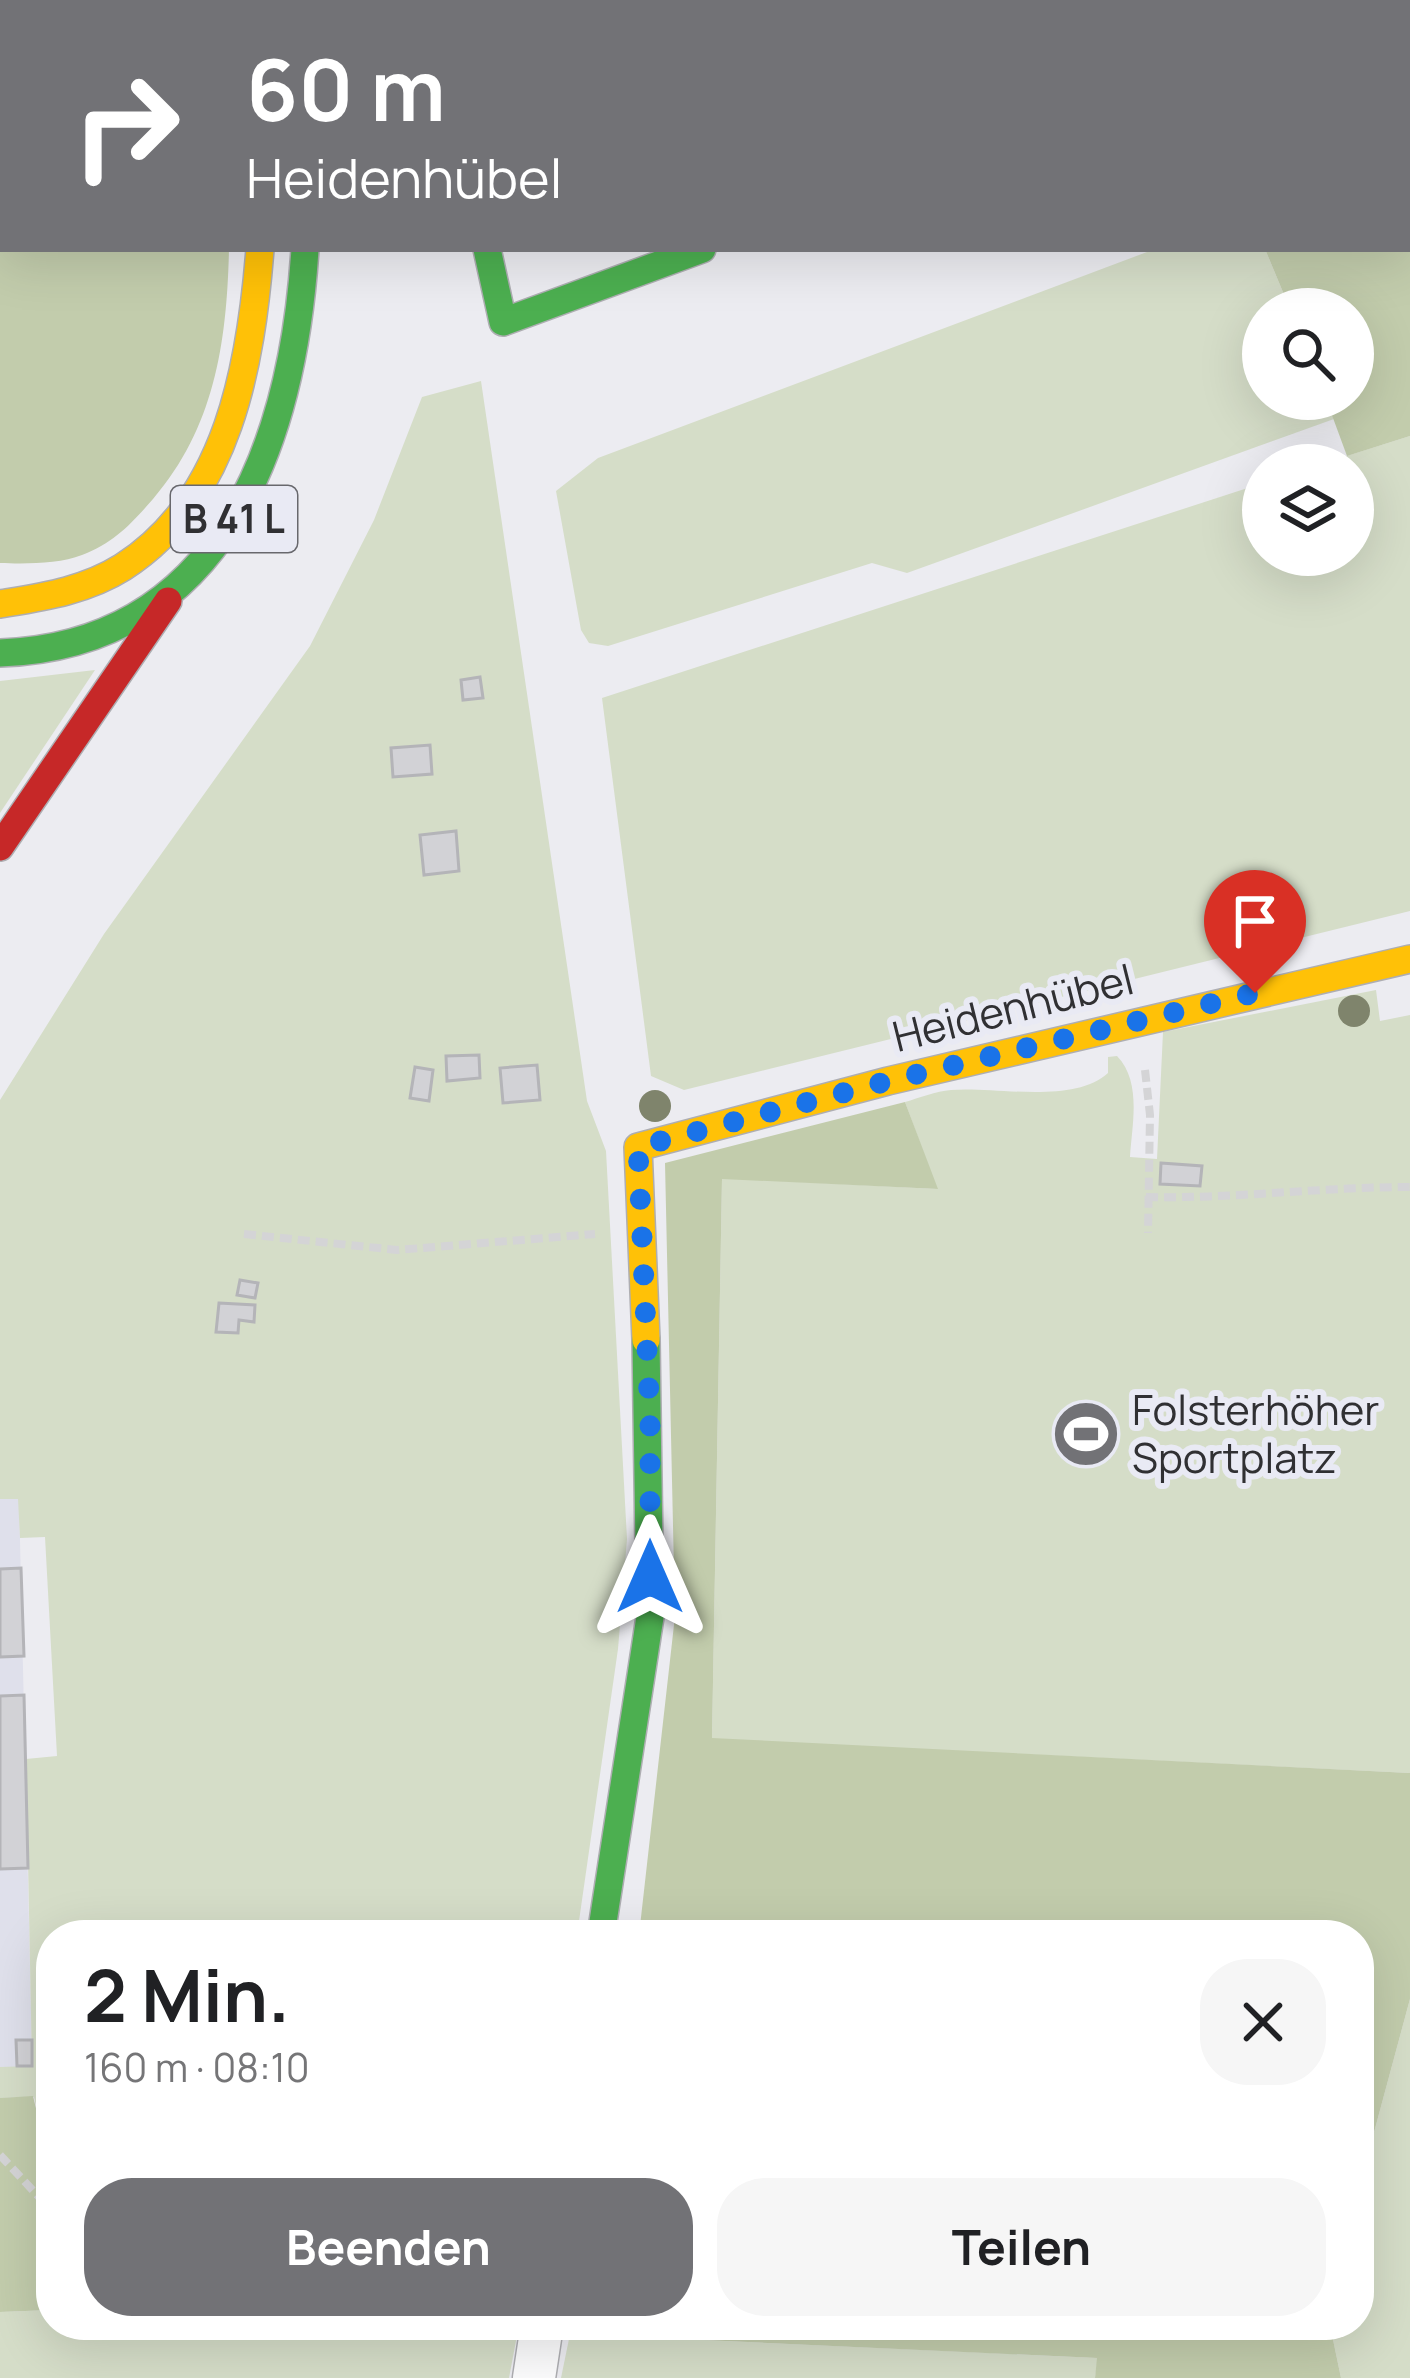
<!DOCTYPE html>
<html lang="de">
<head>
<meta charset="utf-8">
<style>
	:root { --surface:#fff; --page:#f6f6f6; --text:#202124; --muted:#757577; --accent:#727276 }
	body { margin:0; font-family:Manrope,sans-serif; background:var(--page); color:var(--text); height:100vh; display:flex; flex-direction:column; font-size:45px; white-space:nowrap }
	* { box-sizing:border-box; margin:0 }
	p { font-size:39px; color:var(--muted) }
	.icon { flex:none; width:66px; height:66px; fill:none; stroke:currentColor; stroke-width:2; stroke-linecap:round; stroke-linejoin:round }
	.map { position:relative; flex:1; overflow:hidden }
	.panel { position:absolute; left:36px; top:1920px; width:1338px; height:420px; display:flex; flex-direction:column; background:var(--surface); border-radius:48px; box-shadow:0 12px 48px #0002 }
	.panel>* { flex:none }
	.hud { position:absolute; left:0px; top:0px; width:1410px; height:252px; box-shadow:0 12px 48px #0002; background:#727276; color:#fff; overflow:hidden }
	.buttons { position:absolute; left:1242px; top:288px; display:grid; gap:24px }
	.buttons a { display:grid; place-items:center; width:132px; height:132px; border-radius:50%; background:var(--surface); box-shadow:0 12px 48px #0002; font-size:60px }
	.pin { position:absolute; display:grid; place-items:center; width:102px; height:102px; color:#fff; margin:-123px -51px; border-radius:50% 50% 50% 0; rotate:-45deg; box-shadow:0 0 12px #0007 }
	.pin .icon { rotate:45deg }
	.me { position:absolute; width:132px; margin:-66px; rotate:0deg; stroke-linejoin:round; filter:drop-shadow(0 0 9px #0008) }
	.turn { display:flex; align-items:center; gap:42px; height:252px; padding:0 48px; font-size:54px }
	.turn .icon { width:156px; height:156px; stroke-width:2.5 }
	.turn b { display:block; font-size:84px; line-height:102px }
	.round { display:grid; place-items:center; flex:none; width:126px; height:126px; border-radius:48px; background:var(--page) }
	.summary { display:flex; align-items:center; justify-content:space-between; height:204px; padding:0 48px }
	h1 { font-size:72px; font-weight:700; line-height:90px }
	.action { display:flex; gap:24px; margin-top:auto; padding:24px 48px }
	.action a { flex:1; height:138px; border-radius:48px; background:var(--accent); color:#fff; font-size:48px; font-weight:700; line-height:138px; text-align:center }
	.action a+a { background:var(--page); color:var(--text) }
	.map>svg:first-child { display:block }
	.built { fill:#dfe0eb }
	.green { fill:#d5ddc8 }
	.forest { fill:#c2ccac }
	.building { fill:#d2d2d6; stroke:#b4b4b8; stroke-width:3 }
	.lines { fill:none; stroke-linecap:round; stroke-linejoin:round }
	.street-casing { stroke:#aeaeb2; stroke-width:45 }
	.fast-casing { stroke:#aeaeb2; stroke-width:30 }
	.slow-casing { stroke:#aeaeb2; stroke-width:30 }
	.jam-casing { stroke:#aeaeb2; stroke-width:30 }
	.path { stroke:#d4d4d6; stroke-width:8; stroke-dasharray:12 6; stroke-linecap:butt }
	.street { stroke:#fcfcfd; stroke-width:42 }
	.fast { stroke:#4caf50; stroke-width:27 }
	.slow { stroke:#ffc107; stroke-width:27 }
	.jam { stroke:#c62828; stroke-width:27 }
	.tree { fill:#7f846c }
	.route { stroke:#1a73e8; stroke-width:21; stroke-dasharray:0 37.8 }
	.labels { text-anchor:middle; stroke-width:12; stroke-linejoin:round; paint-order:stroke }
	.shield { fill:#e9eaf4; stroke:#68686d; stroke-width:3 }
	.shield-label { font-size:39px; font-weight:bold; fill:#303033 }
	.street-label { font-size:42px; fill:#303033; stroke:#e9eaf4 }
	.poi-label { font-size:42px; fill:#303033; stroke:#e9eaf4; text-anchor:start }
</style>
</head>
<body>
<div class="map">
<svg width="1410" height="2378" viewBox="0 0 1410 2378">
	<rect width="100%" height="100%" fill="#ececf1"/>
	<polygon class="built" points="0,1499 19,1499 33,2096 0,2098"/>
	<g class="green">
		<polygon points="1155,249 1265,249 1290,309 1263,309 1263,399 1326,399 1334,419 907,573 872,563 608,646 589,643 581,630 556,491 598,458"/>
		<polygon points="481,381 587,1101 606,1151 627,1539 618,1649 577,1935 51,1935 51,2170 34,2097 0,2098 0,2067 32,2066 26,1759 57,1756 45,1537 20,1538 18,1499 0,1499 0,1100 104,934 310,646 374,520 422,397"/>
		<polygon points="1410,436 1410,911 684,1090 651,1076 602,698 1263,483 1263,555 1353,555 1353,465 1318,465"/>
		<polygon points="95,670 0,813 0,681"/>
		<path d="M 1376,990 L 1380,1021 L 1410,1015 L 1410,1773 L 712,1739 L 722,1178 L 937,1189 L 905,1102 C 919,1098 936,1091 951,1090 C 994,1086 1073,1105 1108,1073 L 1108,1057 L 1117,1056 C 1142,1082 1132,1124 1130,1157 L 1157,1159 L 1163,1032 Z"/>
		<polygon points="1410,1999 1410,2378 1341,2378 1330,2325 1359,2325 1359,2188"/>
		<polygon points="51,2310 51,2325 519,2325 509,2378 0,2378 0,2312"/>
		<polygon points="570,2334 1098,2358 1095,2378 561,2378"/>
	</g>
	<g class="forest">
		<path d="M 0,0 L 172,3 L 3,3 L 3,249 L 229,249 C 227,341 215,427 153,499 C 132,523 114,543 82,555 C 59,564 25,564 0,563 Z"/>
		<polygon points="455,0 1253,0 456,3"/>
		<polygon points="1410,20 1410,436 1347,456 1326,399 1353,399 1353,309 1290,309 1265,249 1407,249"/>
		<polygon points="905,1102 938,1189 722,1179 712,1738 1410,1773 1410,1999 1359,2188 1359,1935 639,1935 675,1616 665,1163"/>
		<polygon points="33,2096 51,2170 51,2310 0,2312 0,2098"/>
		<polygon points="572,2325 1330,2325 1341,2378 1095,2378 1097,2358 570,2334"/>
	</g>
	<g class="building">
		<polygon points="480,677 483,698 463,700 461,680"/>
		<polygon points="430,745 432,774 393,777 391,748"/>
		<polygon points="456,831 459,871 424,875 420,835"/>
		<polygon points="479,1055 480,1078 447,1081 446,1056"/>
		<polygon points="537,1065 540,1100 503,1103 500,1068"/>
		<polygon points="415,1067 433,1070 429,1101 410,1098"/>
		<polygon points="1161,1163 1202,1166 1200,1186 1160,1184"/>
		<polygon points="240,1280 258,1283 255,1298 237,1295"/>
		<polygon points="219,1303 255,1305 254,1322 239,1320 238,1333 216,1332"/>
		<polygon points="21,1568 24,1656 0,1657 0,1569"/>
		<polygon points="24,1695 28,1868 0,1869 0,1696"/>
		<polygon points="16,2040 32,2040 32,2066 17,2066"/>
	</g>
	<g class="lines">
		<defs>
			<g id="street">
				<polyline points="422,0 424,3"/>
				<polyline points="1372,3 1380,0"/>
				<polyline points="534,2378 542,2325"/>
			</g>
			<g id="fast">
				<polyline points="262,0 263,3"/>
				<polyline points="487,249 503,322 702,249"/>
				<path d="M 0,653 C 224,645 293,440 305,249"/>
				<polyline points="601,1935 650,1617 646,1340"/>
			</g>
			<g id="slow">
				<polyline points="212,0 213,3"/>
				<path d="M 0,604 C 42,597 85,591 123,567 C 229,499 251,364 260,249"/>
				<polyline points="646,1340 638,1147 888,1081 1410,959"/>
			</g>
			<polyline id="jam" points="0,847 168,601"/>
		</defs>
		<use href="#street" class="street-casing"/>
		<use href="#fast" class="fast-casing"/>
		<use href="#slow" class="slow-casing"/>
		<use href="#jam" class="jam-casing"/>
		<g class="path">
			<polyline points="1145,1070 1150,1115 1148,1233"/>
			<path d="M 1146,1197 C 1234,1199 1321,1187 1410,1187"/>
			<polyline points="244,1234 397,1250 595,1234"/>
			<polyline points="0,2155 51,2210"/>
		</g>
		<use href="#street" class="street"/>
		<use href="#fast" class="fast"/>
		<use href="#slow" class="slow"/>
		<use href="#jam" class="jam"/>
	</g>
	<g class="tree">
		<circle cx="1354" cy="1011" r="16"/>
		<circle cx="655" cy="1106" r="16"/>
	</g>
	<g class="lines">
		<polyline class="route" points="650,1577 650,1417 638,1147 888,1081 1255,993"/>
	</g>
	<defs>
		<symbol id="stadium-disc" viewBox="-11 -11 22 22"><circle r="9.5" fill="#727276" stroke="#e9eaf4"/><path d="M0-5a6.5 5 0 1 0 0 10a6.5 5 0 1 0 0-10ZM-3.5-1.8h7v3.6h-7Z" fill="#fff"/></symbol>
	</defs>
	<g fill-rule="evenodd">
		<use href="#stadium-disc" x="1048" y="1396" width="76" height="76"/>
	</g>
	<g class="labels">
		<rect class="shield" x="171" y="486" width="126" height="66" rx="9"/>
		<g class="shield-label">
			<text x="234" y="533">B 41 L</text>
		</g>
		<g class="street-label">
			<text transform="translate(1013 1008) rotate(-14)" y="15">Heidenhübel</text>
		</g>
		<g class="poi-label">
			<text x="1132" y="1425">Folsterhöher<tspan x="1132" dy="48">Sportplatz</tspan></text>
		</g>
	</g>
</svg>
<div class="buttons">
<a><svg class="icon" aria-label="search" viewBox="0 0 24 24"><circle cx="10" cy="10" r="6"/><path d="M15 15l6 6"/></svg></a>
<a><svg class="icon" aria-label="layers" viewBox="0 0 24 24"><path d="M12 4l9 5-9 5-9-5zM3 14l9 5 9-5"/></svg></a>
</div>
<div class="pin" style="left:1255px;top:993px;background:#d93025"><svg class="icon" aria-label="arrive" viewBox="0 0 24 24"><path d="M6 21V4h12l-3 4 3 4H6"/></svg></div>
<svg class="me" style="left:650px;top:1577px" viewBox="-20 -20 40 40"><path d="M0-17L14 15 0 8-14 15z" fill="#1a73e8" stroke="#fff" stroke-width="4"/></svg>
<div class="hud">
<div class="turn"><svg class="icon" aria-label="right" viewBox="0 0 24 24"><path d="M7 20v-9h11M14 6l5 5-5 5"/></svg><div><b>60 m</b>Heidenhübel</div></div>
</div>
<section class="panel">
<div class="summary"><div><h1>2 Min.</h1><p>160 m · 08:10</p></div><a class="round"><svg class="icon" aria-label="close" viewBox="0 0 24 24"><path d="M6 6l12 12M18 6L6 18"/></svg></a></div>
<div class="action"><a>Beenden</a><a>Teilen</a></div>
</section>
</div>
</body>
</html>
